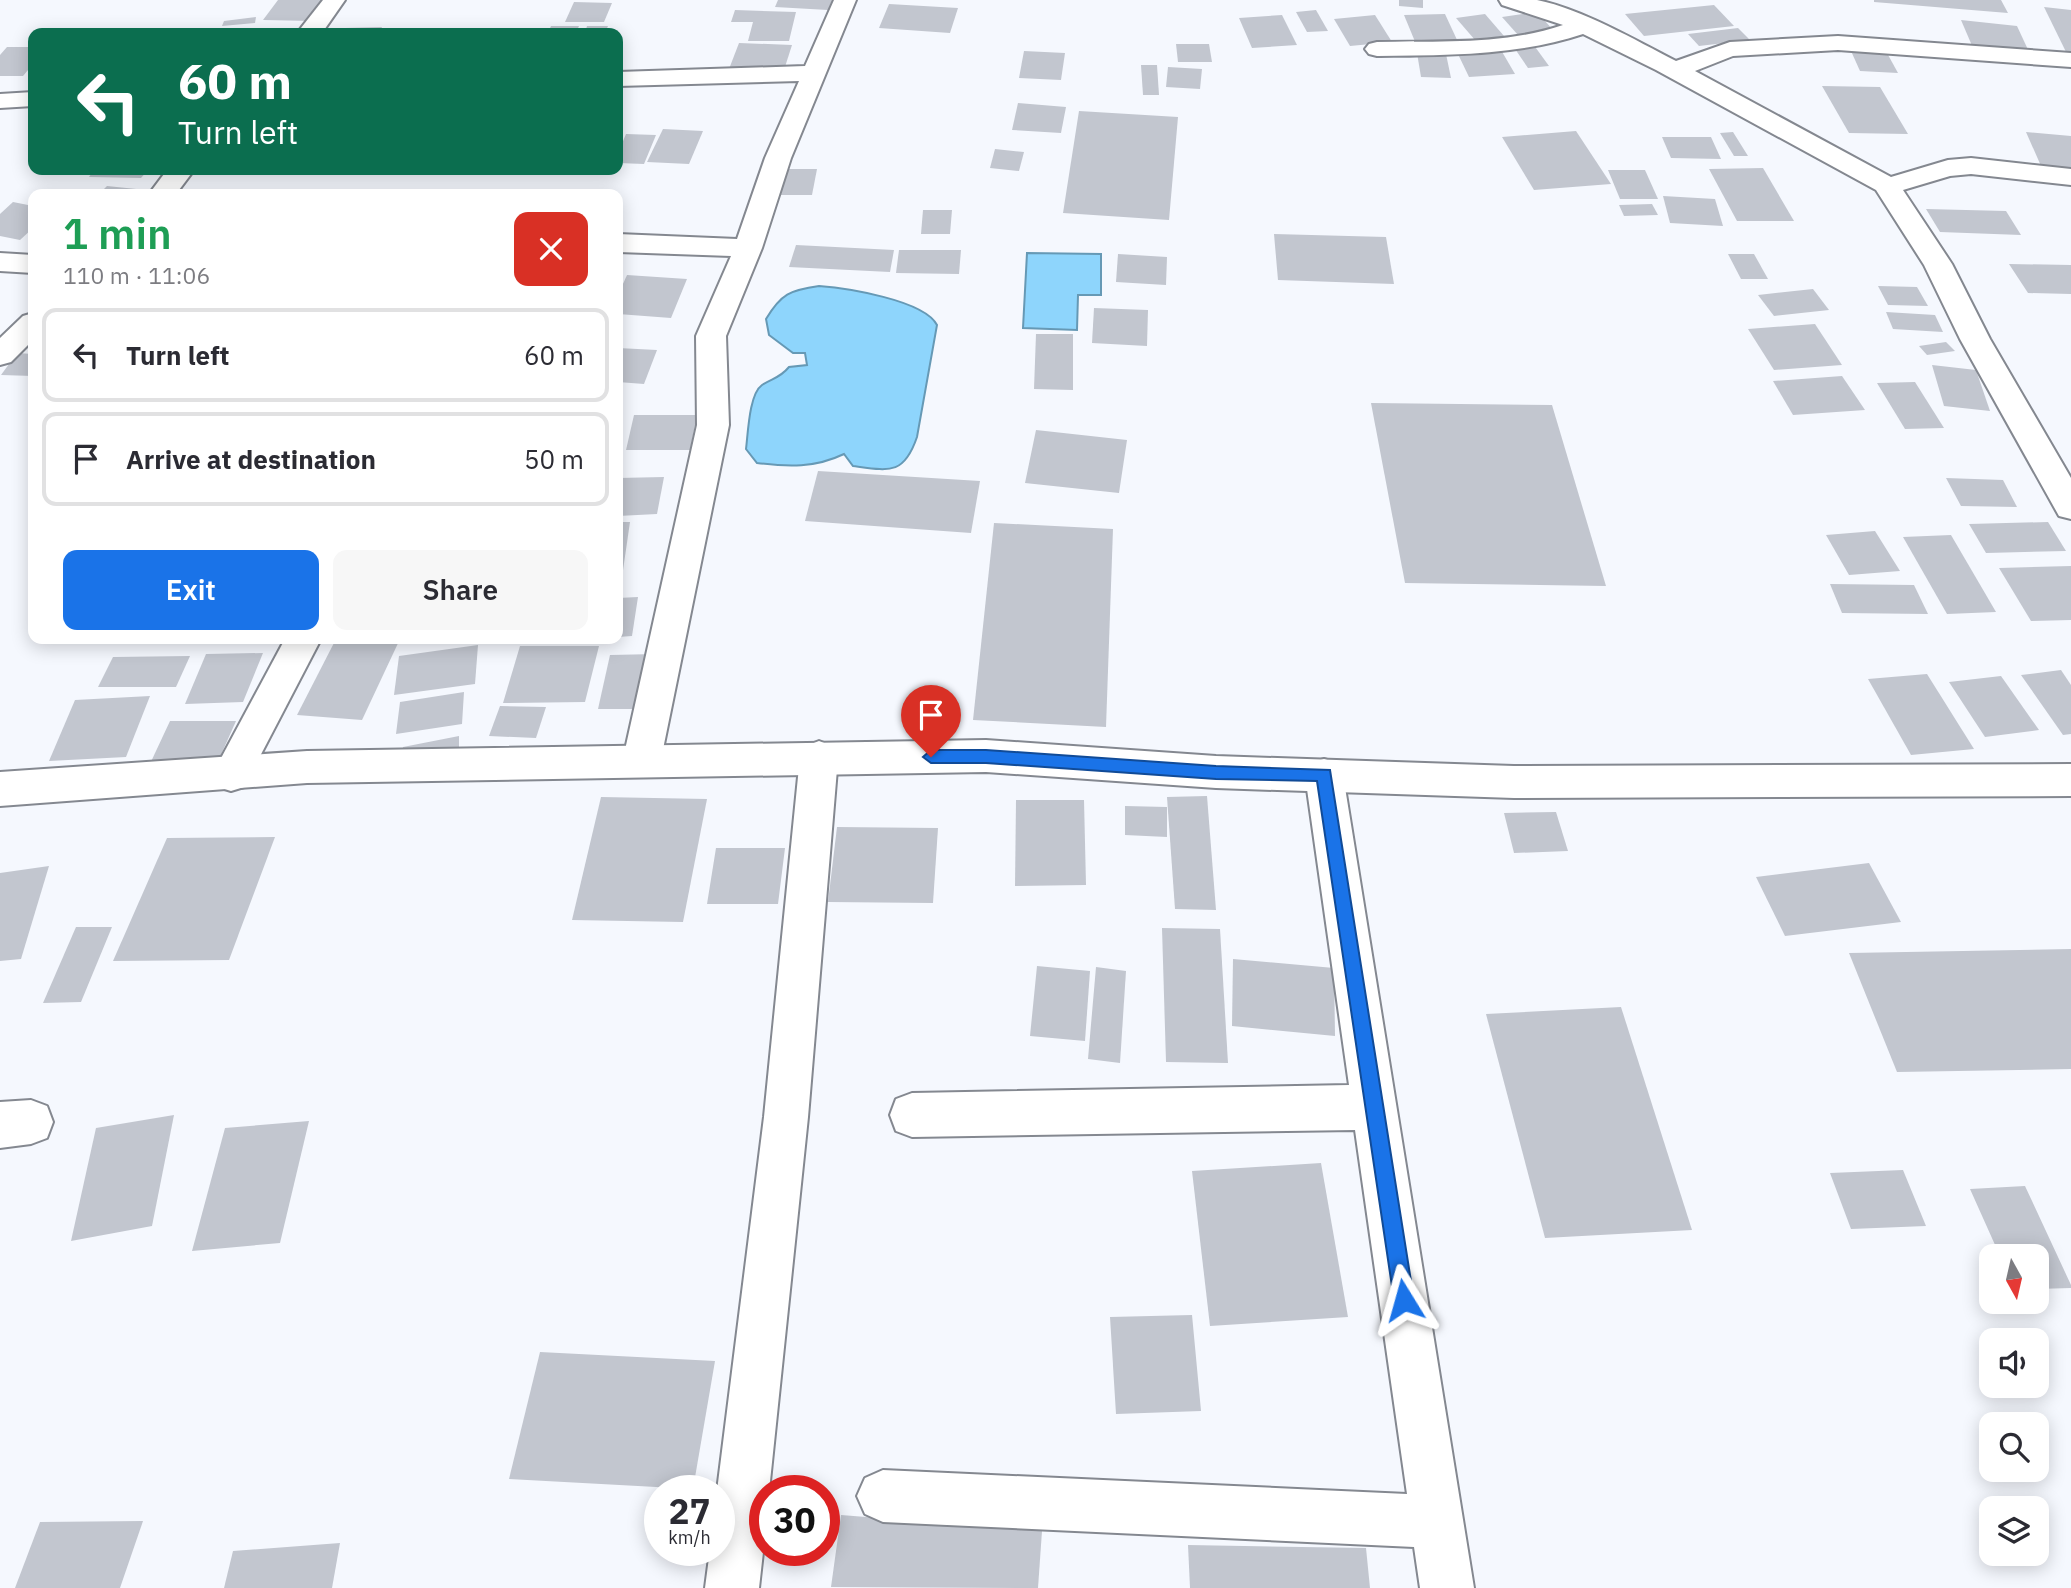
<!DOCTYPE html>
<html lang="en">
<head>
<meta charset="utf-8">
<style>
	:root { --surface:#fff; --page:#f7f7f7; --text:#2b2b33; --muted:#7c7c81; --line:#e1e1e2; --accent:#1a73e8 }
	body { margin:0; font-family:"IBM Plex Sans",sans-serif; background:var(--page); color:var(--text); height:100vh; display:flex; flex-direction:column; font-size:26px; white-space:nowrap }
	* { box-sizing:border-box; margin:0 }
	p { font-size:23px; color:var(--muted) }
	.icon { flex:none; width:38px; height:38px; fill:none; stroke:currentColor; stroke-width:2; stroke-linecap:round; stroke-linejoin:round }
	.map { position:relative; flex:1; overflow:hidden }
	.sheet { position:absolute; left:28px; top:189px; width:595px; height:455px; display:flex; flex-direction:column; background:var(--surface); border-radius:14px; box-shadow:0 4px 18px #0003 }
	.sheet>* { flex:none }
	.top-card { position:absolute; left:28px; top:28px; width:595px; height:147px; border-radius:14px; box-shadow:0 4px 18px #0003; background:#0b6e4f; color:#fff; overflow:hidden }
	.needle { width:46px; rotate:172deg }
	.fabs { position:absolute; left:1979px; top:1244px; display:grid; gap:14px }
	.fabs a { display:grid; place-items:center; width:70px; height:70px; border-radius:14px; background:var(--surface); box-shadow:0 4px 18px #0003; font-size:35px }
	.speed { position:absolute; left:644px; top:1475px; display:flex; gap:14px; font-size:35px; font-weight:700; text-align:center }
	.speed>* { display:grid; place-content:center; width:91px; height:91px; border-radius:50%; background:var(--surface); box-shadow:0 4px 18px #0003; line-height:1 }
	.speed small { font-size:18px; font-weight:400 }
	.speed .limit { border:10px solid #d22; background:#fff; color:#111 }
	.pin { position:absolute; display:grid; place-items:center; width:60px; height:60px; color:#fff; margin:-72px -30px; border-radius:50% 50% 50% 0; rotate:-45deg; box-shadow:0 0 7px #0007 }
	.pin .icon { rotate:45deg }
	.me { position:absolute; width:77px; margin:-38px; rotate:352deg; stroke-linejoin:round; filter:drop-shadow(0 0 5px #0008) }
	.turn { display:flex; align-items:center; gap:24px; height:147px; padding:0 35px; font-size:32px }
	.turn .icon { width:91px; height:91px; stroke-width:2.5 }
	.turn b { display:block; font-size:49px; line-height:60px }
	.round { display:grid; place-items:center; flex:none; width:74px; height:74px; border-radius:14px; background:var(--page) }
	.headline { display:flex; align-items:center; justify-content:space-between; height:119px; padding:0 35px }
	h1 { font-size:42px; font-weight:600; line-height:52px; color:#1e9e55 }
	.cta { display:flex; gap:14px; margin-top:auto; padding:14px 35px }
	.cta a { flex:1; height:80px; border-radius:14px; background:var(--accent); color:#fff; font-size:28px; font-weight:600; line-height:80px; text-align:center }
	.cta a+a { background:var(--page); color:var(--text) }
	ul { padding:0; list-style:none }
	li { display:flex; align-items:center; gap:21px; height:94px; margin:0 14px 10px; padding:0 21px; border:4px solid var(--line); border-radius:14px }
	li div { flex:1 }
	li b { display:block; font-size:26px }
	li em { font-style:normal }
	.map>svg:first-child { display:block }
	.water { fill:#8ed5fc; stroke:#6699b5; stroke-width:2 }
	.building { fill:#c2c6cf }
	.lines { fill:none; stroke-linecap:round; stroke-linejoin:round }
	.minor-casing { stroke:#848890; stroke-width:4 }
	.tertiary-casing { stroke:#848890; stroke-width:4 }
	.minor { fill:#fff; fill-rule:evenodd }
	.tertiary { fill:#fff; fill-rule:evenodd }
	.route { fill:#1a73e8; stroke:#114b97; stroke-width:2 }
</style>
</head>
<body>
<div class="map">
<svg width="2071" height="1588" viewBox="0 0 2071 1588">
	<rect width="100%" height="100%" fill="#f5f8fe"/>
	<g class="water">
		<polygon points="1027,253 1101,254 1101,295 1078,295 1077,330 1023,328"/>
		<path d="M 819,286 C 846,288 924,300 937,325 L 917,437 C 904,475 890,471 853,466 L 844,454 C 815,468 788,467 757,463 L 746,449 C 748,434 749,394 762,385 C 773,378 780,378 789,367 L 807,365 L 805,353 L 793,353 L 769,335 L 766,319 C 781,294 790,290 819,286 Z"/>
	</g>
	<g class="building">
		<polygon points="278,0 327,0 312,21 263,20"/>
		<polygon points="778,0 832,0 828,10 775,7"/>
		<polygon points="1399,0 1423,0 1423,8 1399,6"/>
		<polygon points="1874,0 2001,0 2008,13 1874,2"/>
		<polygon points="574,2 612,3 604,22 565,22"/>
		<polygon points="889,4 958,8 950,33 879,28"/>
		<polygon points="1714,5 1734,26 1644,36 1625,14"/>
		<polygon points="2044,7 2071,10 2071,56 2068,56"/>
		<polygon points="735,10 796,12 789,41 748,41 753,22 731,22"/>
		<polygon points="1316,10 1328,31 1307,32 1296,12"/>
		<polygon points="1537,12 1553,30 1518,35 1502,17"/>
		<polygon points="1445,14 1458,42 1416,44 1404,15"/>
		<polygon points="1485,14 1504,36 1475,40 1456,18"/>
		<polygon points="1282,15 1297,45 1252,48 1239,18"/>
		<polygon points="1375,15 1392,42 1350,46 1334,19"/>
		<polygon points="256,17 255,23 222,26 224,21"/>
		<polygon points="1961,20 2017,26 2030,54 1973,48"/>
		<polygon points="551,26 579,26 576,33 548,33"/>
		<polygon points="587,26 608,26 605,33 585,33"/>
		<polygon points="382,27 379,33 343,33 345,28"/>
		<polygon points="1738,28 1750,40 1699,46 1688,34"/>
		<polygon points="275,29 273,33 231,33 230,31"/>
		<polygon points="739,43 792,45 784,70 729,69"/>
		<polygon points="1176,44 1209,44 1212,62 1178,62"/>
		<polygon points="1533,44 1549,66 1528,68 1513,46"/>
		<polygon points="7,47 33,47 33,64 23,76 0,76 0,55"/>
		<polygon points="1501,50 1515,74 1469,77 1457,52"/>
		<polygon points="1024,51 1065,53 1061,80 1019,78"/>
		<polygon points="1851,51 1887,53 1898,73 1860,71"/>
		<polygon points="1417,53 1446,54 1451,78 1421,77"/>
		<polygon points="1141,65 1157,65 1159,95 1143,95"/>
		<polygon points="1168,67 1202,69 1200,89 1166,87"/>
		<polygon points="1822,86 1880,87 1908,134 1849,133"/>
		<polygon points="1018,103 1066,107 1061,133 1012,130"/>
		<polygon points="1079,111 1178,117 1169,220 1063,213"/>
		<polygon points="663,129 703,131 689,164 647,162"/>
		<polygon points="1576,131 1611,184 1534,190 1502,137"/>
		<polygon points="1733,132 1748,156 1734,156 1720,133"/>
		<polygon points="2026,132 2071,136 2071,168 2041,166"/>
		<polygon points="626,134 656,135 644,164 618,163 618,153"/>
		<polygon points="1662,137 1711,137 1721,159 1671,158"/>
		<polygon points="995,149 1024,152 1019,171 990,168"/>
		<polygon points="1763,168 1794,221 1737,221 1709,169"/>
		<polygon points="778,169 817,169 812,195 772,195"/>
		<polygon points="94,170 148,170 141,178 89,177"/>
		<polygon points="1608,170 1645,170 1658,199 1620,199"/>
		<polygon points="107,186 146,190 142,194 99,194"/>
		<polygon points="1663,196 1715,199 1723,226 1670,223"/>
		<polygon points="13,202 33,206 33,228 20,240 0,236 0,214"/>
		<polygon points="1652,204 1658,215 1624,216 1619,205"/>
		<polygon points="1926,209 2006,211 2021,235 1940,232"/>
		<polygon points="923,210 952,210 950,234 921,234"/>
		<polygon points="1274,234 1386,237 1394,284 1278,280"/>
		<polygon points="796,245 894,250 890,272 789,267"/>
		<polygon points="899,250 961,250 959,274 896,273"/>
		<polygon points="1118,254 1167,257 1166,285 1116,282"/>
		<polygon points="1728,254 1754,254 1768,279 1741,279"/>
		<polygon points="2009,264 2071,265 2071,294 2028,293"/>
		<polygon points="627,275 687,279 671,318 618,314 618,295"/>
		<polygon points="1878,286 1917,287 1928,306 1888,305"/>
		<polygon points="1813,289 1829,310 1774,316 1758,295"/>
		<polygon points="1094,308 1148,310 1147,346 1092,343"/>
		<polygon points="1886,312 1935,315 1943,332 1893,329"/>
		<polygon points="1815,324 1842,365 1774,370 1748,329"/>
		<polygon points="1036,334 1073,334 1073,390 1034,389"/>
		<polygon points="1946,342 1955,351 1927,355 1919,346"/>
		<polygon points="618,348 657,350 644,384 618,382"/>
		<polygon points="17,353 33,354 33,376 1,375"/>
		<polygon points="1932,365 1976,370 1990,411 1944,406"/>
		<polygon points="1842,376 1865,410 1793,415 1773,381"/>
		<polygon points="1915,382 1944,428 1905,429 1877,383"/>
		<polygon points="1371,403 1552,405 1606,586 1405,583"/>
		<polygon points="634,415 697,415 690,450 626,450"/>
		<polygon points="1036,430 1127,440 1119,493 1025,483"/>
		<polygon points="818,471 980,481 971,533 805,521"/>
		<polygon points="664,477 657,514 618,516 618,478"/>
		<polygon points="1946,478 2003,480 2017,507 1961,506"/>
		<polygon points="618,522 630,522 621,584 618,584"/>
		<polygon points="2048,522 2066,551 1986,553 1969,524"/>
		<polygon points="994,523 1113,529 1106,727 973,720"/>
		<polygon points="1875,531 1900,571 1849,575 1826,535"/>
		<polygon points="1951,535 1996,612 1947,614 1903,537"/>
		<polygon points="2071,566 2071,620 2031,621 1999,568"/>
		<polygon points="1830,584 1914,585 1928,614 1842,613"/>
		<polygon points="638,597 632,636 618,637 618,598"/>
		<polygon points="196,639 277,639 275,643 196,641"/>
		<polygon points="336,639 400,639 362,720 297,715"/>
		<polygon points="478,645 475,684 394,695 399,656"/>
		<polygon points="520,646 599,646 585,702 503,703"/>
		<polygon points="263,653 243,702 185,704 206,654"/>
		<polygon points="656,654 645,709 598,709 610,655"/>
		<polygon points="190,656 176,687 98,687 113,657"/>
		<polygon points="2061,670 2071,685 2071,734 2063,735 2021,675"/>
		<polygon points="1927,674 1974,749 1911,755 1868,679"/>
		<polygon points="2001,676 2039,730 1985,737 1949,682"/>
		<polygon points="464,692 462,724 396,734 400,702"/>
		<polygon points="150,696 126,757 49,761 75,700"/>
		<polygon points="500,706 546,707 536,738 489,736"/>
		<polygon points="170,721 236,721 216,766 149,766"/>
		<polygon points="459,736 459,754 402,765 403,747"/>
		<polygon points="1207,796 1216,910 1175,909 1167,797"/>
		<polygon points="601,797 707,799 683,922 572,920"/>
		<polygon points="1016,800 1084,800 1086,885 1015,886"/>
		<polygon points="1125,806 1167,807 1167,837 1125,835"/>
		<polygon points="1556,812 1568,851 1514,853 1504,813"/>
		<polygon points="837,827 938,828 933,903 828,902"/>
		<polygon points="275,837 229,960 113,961 167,838"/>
		<polygon points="716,848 785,848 778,904 707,904"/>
		<polygon points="1869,863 1901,922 1785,936 1756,877"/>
		<polygon points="49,866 21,959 0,961 0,873"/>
		<polygon points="76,927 112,927 81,1002 43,1003"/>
		<polygon points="1162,928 1220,929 1228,1063 1166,1062"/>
		<polygon points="2071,949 2071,1069 1897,1072 1849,953"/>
		<polygon points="1233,959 1334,968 1335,1036 1232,1026"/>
		<polygon points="1037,966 1090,971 1085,1041 1030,1036"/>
		<polygon points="1096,967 1126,971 1120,1063 1088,1059"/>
		<polygon points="1621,1007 1692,1230 1545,1238 1486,1014"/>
		<polygon points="174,1115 152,1226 71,1241 96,1128"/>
		<polygon points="309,1121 280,1243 192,1251 225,1128"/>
		<polygon points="1321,1163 1348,1317 1210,1326 1192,1171"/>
		<polygon points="1903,1170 1926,1226 1851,1229 1830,1173"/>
		<polygon points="2025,1186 2071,1285 2071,1288 2037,1289 2037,1256 2000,1256 1970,1189"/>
		<polygon points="1192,1315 1201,1411 1116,1414 1110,1317"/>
		<polygon points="540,1352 715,1361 693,1489 509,1479"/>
		<polygon points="841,1515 1042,1531 1038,1588 831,1587"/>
		<polygon points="143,1521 120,1588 15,1588 40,1522"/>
		<polygon points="340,1543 332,1588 224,1588 233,1551"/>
		<polygon points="1188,1545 1366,1548 1370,1588 1190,1588"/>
	</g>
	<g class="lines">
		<defs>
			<g id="minor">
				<polygon points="323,0 345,0 322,33 297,33"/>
				<polygon points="834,0 856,0 791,158 762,248 726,336 729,425 661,759 655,770 642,775 629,770 623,759 697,425 696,336 731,256 618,252 618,234 737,239 765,158 799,81 618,86 618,72 805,66"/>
				<path d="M 1499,0 C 1511,0 1525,0 1537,0 C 1582,9 1635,40 1676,61 L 1730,42 L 1838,36 L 2071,53 L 2071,67 L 1838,50 L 1733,56 L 1695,71 L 1891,177 L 1948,160 L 1971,158 L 2071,169 L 2071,185 L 1971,174 L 1950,176 L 1903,190 L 1952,264 L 1990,339 L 2071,478 L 2071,519 L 2059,516 L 1960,339 L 1924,265 L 1876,190 L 1656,70 L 1583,34 C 1517,56 1447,55 1377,56 L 1369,54 L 1365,49 L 1369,44 L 1377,42 C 1438,41 1504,45 1563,25 L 1502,5 Z"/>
				<polygon points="33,92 33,106 0,108 0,94"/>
				<polygon points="167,170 194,170 176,194 149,194"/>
				<polygon points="0,253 33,255 33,273 0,271"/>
				<polygon points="33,313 33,340 11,362 0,365 0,338 23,316"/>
				<polygon points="285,639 321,639 244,787 231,791 218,787 212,775"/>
				<polygon points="819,741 832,746 838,757 808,1117 769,1491 765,1491 765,1534 759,1588 705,1588 710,1550 719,1550 719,1491 717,1491 764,1117 800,757 806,746"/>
				<polygon points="1324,759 1337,763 1343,775 1474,1588 1420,1588 1414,1547 883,1522 865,1514 857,1496 865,1478 883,1470 1407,1494 1355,1130 912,1137 896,1131 890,1115 896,1099 912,1093 1349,1085 1305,775 1311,763"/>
				<polygon points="31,1100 47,1106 53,1122 47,1138 31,1144 0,1148 0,1102"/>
			</g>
			<polygon id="tertiary" points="986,740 1216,756 1514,766 2071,764 2071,796 1514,798 1216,788 986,772 307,783 0,806 0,772 307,751"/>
		</defs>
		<use href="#minor" class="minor-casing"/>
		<use href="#tertiary" class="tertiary-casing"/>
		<use href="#minor" class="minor"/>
		<use href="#tertiary" class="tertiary"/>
	</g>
	<polygon class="route" points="931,750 986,750 1216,766 1330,770 1414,1300 1411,1307 1404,1310 1397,1307 1394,1300 1317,781 1216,779 986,763 931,763 923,757"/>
</svg>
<div class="fabs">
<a><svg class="needle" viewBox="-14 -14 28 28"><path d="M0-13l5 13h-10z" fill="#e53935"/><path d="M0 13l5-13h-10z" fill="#7c7c81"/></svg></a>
<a><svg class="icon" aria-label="sound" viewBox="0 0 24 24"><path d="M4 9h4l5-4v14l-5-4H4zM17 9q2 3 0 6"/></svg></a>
<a><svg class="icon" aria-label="search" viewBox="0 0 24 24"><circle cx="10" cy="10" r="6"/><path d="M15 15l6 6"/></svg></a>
<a><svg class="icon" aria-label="layers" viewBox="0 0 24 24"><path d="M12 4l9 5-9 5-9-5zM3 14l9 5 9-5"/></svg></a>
</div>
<div class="speed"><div>27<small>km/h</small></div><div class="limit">30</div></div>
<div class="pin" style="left:931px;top:757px;background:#d93025"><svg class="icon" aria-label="arrive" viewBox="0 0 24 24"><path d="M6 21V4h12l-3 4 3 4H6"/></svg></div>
<svg class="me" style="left:1404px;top:1300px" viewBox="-20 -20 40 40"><path d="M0-17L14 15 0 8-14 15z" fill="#1a73e8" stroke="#fff" stroke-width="4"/></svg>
<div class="top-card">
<div class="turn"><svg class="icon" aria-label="left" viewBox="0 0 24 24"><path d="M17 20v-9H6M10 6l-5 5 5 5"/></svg><div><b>60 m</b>Turn left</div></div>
</div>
<section class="sheet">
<div class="headline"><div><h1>1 min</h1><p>110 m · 11:06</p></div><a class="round" style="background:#d93025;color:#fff"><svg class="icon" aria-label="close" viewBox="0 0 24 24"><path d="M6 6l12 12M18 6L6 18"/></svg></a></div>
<ul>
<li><svg class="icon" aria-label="left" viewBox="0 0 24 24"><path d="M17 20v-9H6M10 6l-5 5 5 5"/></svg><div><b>Turn left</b></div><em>60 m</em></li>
<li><svg class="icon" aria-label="arrive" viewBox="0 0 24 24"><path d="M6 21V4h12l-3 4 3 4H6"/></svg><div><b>Arrive at destination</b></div><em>50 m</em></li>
</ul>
<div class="cta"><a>Exit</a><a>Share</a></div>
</section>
</div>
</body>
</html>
